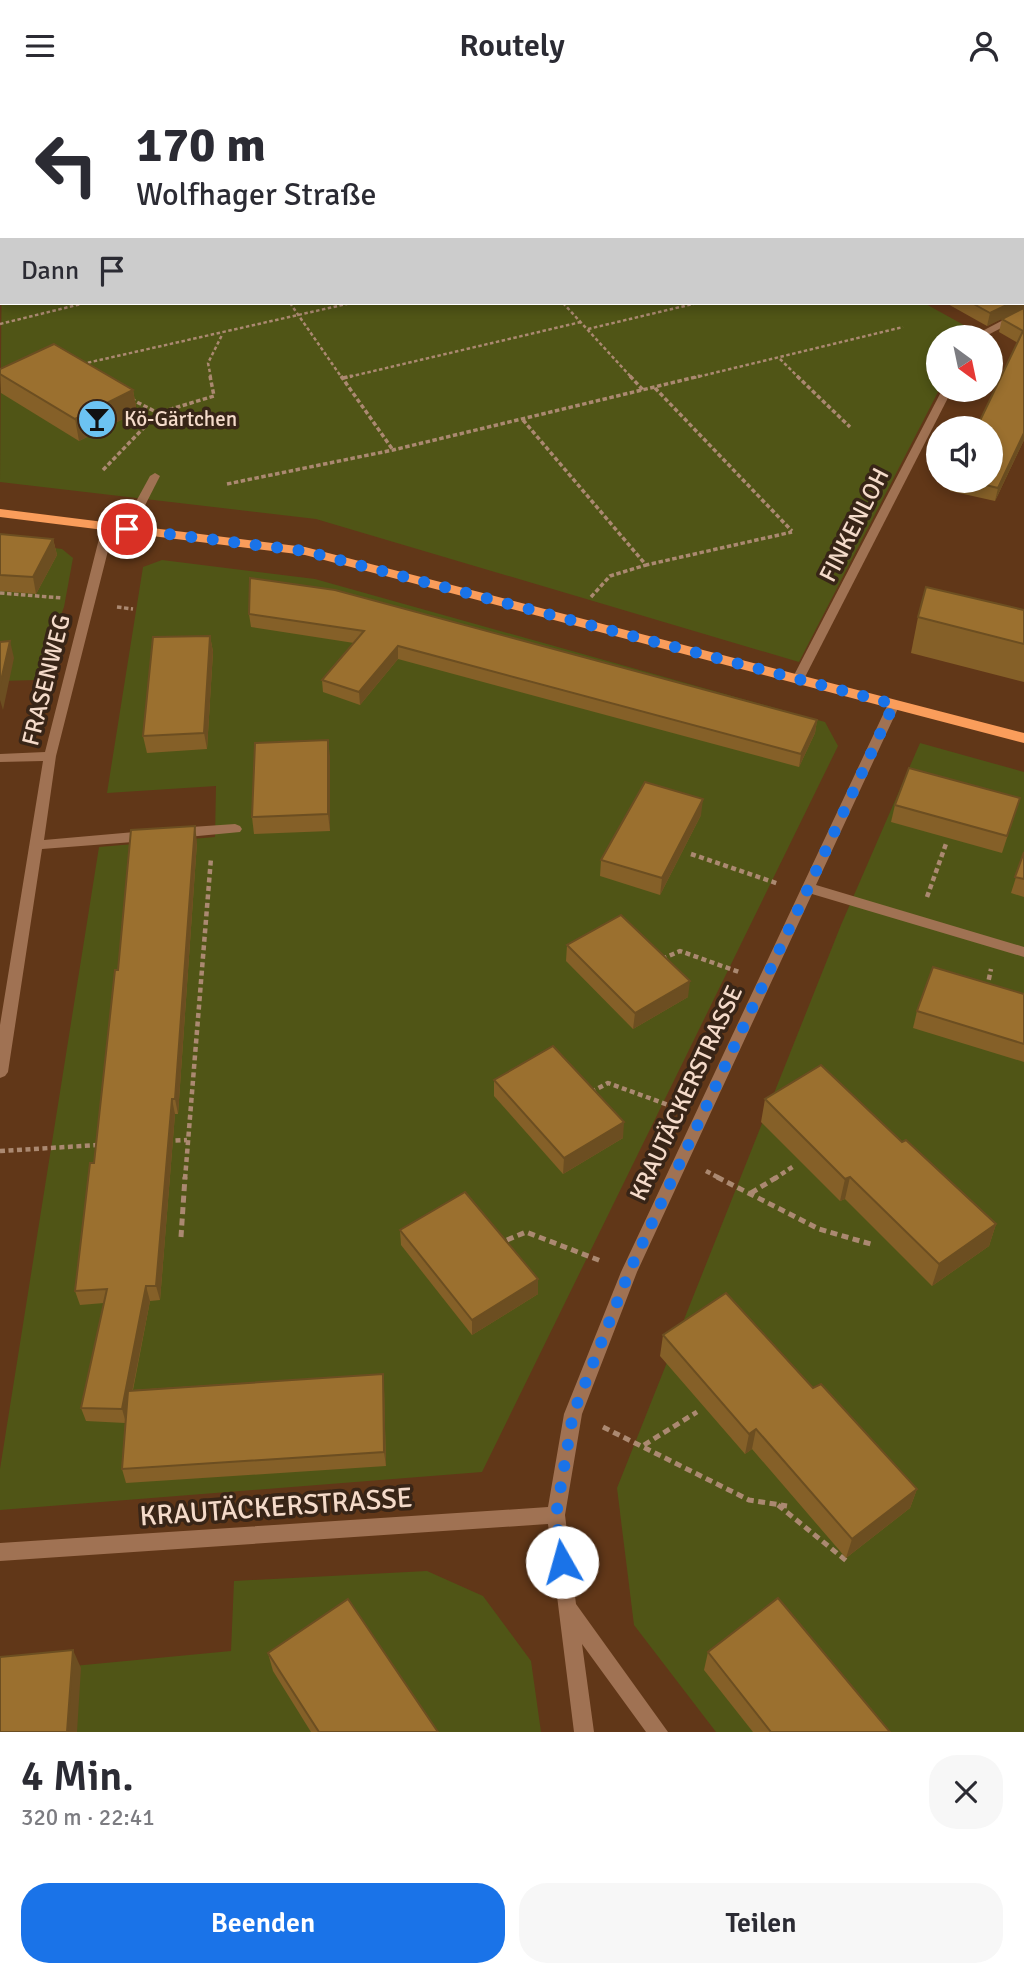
<!DOCTYPE html>
<html lang="de">
<head>
<meta charset="utf-8">
<style>
	:root { --surface:#fff; --page:#f7f7f7; --text:#2b2b33; --muted:#7c7c81; --accent:#1a73e8 }
	body { margin:0; font-family:Signika,sans-serif; background:var(--page); color:var(--text); height:100vh; display:flex; flex-direction:column; font-size:26px; white-space:nowrap }
	* { box-sizing:border-box; margin:0 }
	p { font-size:23px; color:var(--muted) }
	.icon { flex:none; width:38px; height:38px; fill:none; stroke:currentColor; stroke-width:2; stroke-linecap:round; stroke-linejoin:round }
	.map { position:relative; height:1641px; overflow:hidden }
	.panel { display:flex; flex-direction:column; background:var(--surface); flex:1 }
	.panel>* { flex:none }
	.banner { position:absolute; left:0px; top:0px; width:1026px; height:214px; box-shadow:0 4px 10px #0003; background:#fff; color:var(--text); overflow:hidden }
	.needle { width:46px; rotate:147deg }
	.controls { position:absolute; left:926px; top:234px; display:grid; gap:14px }
	.controls a { display:grid; place-items:center; width:77px; height:77px; border-radius:50%; background:var(--surface); box-shadow:0 4px 10px #0003; font-size:35px }
	.pin { position:absolute; display:grid; place-items:center; width:60px; height:60px; color:#fff; margin:-30px; border:4px solid #fff; border-radius:50%; box-shadow:0 2px 7px #0007 }
	.me { position:absolute; width:77px; margin:-38px; rotate:353deg; stroke-linejoin:round; filter:drop-shadow(0 0 5px #0008) }
	.turn { display:flex; align-items:center; gap:24px; height:147px; padding:0 21px; font-size:32px }
	.turn .icon { width:91px; height:91px; stroke-width:2.5 }
	.turn b { display:block; font-size:49px; line-height:60px }
	.then { display:flex; align-items:center; height:66px; padding:0 21px; background:#0003; gap:14px; font-size:26px }
	.round { display:grid; place-items:center; flex:none; width:74px; height:74px; border-radius:28px; background:var(--page) }
	.head { display:flex; align-items:center; justify-content:space-between; height:119px; padding:0 21px }
	h1 { font-size:42px; font-weight:600; line-height:52px }
	.button { display:flex; gap:14px; margin-top:auto; padding:14px 21px }
	.button a { flex:1; height:80px; border-radius:28px; background:var(--accent); color:#fff; font-size:28px; font-weight:600; line-height:80px; text-align:center }
	.button a+a { background:var(--page); color:var(--text) }
	header { display:flex; justify-content:space-between; align-items:center; height:91px; padding:0 21px; background:var(--surface); font-size:32px; font-weight:600 }
	.map>svg:first-child { display:block }
	.green { fill:#505516 }
	.lines { fill:none; stroke-linecap:round; stroke-linejoin:round }
	.path-far3 { stroke:#ab8971; stroke-width:2.5; stroke-dasharray:3.5 2.5; stroke-linecap:butt }
	.path-far2 { stroke:#ab8971; stroke-width:3.5; stroke-dasharray:4.5 2.5; stroke-linecap:butt }
	.path-far1 { stroke:#ab8971; stroke-width:4.5; stroke-dasharray:5 3.5; stroke-linecap:butt }
	.path { stroke:#ab8971; stroke-width:5; stroke-dasharray:7 4.5; stroke-linecap:butt }
	.lane { fill:#a07253; fill-rule:evenodd }
	.street { fill:#a07253; fill-rule:evenodd }
	.primary { fill:#fa9d5b; fill-rule:evenodd }
	.wall { fill:#856028 }
	.shaded-wall { fill:#6c4e21 }
	.building { fill:#9b702f; stroke:#6c4e21; stroke-width:2 }
	.route { stroke:#1a73e8; stroke-width:12; stroke-dasharray:0 21.6 }
	.labels { text-anchor:middle; stroke-width:7; stroke-linejoin:round; paint-order:stroke }
	.far-poi-label { font-size:21px; fill:#f5dbca; stroke:#382517; text-anchor:start }
	.street-label { font-size:24px; fill:#f5dbca; stroke:#382517 }
	.near-street-label { font-size:28px; fill:#f5dbca; stroke:#382517 }
</style>
</head>
<body>
<header><svg class="icon" aria-label="menu" viewBox="0 0 24 24"><path d="M4 6h16M4 12h16M4 18h16"/></svg>Routely<svg class="icon" aria-label="person" viewBox="0 0 24 24"><circle cx="12" cy="8" r="4"/><path d="M4 21q1-7 8-7t8 7"/></svg></header>
<div class="map">
<svg width="1024" height="1641" viewBox="0 0 1024 1641">
	<rect width="100%" height="100%" fill="#613718"/>
	<g class="green">
		<polygon points="0,0 241,0 243,2 2,2 0,124"/>
		<polygon points="2,150 2,212 924,212 971,238 966,247 938,247 939,299 799,571 316,428 0,391"/>
		<polygon points="0,450 62,458 73,467 64,516 37,589 0,590"/>
		<polygon points="162,469 315,488 825,631 838,655 482,1381 0,1419 0,1378 99,756 215,746 216,695 107,702 143,476"/>
		<polygon points="920,652 1024,681 1024,1641 716,1641 634,1534 617,1397 841,834"/>
		<polygon points="427,1480 483,1505 531,1570 541,1641 0,1641 0,1582 231,1560 234,1490"/>
	</g>
	<g class="lines">
		<g class="path-far3">
			<polyline points="290,212 342,287"/>
			<polyline points="563,212 632,287"/>
			<polyline points="0,233 85,212"/>
			<polyline points="588,238 697,212"/>
			<polyline points="780,268 799,287"/>
			<polyline points="82,273 351,212"/>
			<polyline points="211,287 208,272 222,244"/>
			<polyline points="344,287 581,231"/>
			<polyline points="693,287 903,236"/>
		</g>
		<g class="path-far2">
			<polyline points="341,285 393,359"/>
			<polyline points="630,285 643,299"/>
			<polyline points="797,285 850,336"/>
			<polyline points="343,287 352,285"/>
			<polyline points="655,297 792,440"/>
			<polyline points="131,308 158,322"/>
			<polyline points="523,329 646,474 792,441"/>
			<polyline points="103,379 158,322 214,305 210,285"/>
			<polyline points="227,393 393,359 700,285"/>
			<polyline points="0,502 62,507"/>
			<polyline points="591,506 610,485 646,474"/>
			<polyline points="117,516 133,518"/>
		</g>
		<g class="path-far1">
			<polyline points="691,763 779,793"/>
			<polyline points="927,806 947,750"/>
			<polyline points="662,868 680,860 739,881"/>
			<polyline points="987,897 991,878"/>
			<polyline points="591,1001 608,992 674,1016"/>
			<polyline points="167,1050 187,1049"/>
			<polyline points="0,1060 99,1054"/>
			<polyline points="706,1080 721,1088"/>
			<polyline points="185,1088 211,767"/>
			<polyline points="774,1088 794,1075"/>
		</g>
		<g class="path">
			<polyline points="717,1086 819,1138 874,1154"/>
			<polyline points="751,1102 777,1086"/>
			<polyline points="181,1146 185,1086"/>
			<polyline points="507,1149 526,1141 601,1170"/>
			<polyline points="603,1336 749,1409 787,1415"/>
			<polyline points="644,1354 697,1321"/>
			<polyline points="778,1414 849,1472"/>
		</g>
		<g class="lane">
			<polygon points="247,0 257,0 258,2 248,2"/>
			<polygon points="322,0 332,0 333,2 323,2"/>
			<polygon points="2,133 2,139 0,140 0,134"/>
			<polygon points="155,382 160,385 133,438 131,440 123,440 121,438 150,385"/>
		</g>
		<g class="street">
			<polygon points="430,0 442,0 428,2"/>
			<polygon points="1024,218 1024,225 982,247 969,247"/>
			<polygon points="942,299 952,299 804,588 802,591 794,591 792,588"/>
			<polygon points="108,433 114,436 56,665 44,749 146,740 153,745 146,750 42,758 8,981 5,985 0,987 0,934 43,670 0,671 0,663 45,661 102,436"/>
			<polygon points="894,609 900,613 816,794 1024,856 1024,866 812,803 637,1181 582,1323 565,1424 576,1513 668,1641 646,1641 582,1553 594,1641 574,1641 548,1433 0,1470 0,1452 548,1416 564,1323 621,1181 888,613"/>
			<polygon points="235,733 240,735 242,738 240,741 177,747 170,742 177,737"/>
		</g>
		<polygon class="primary" points="0,418 305,456 1024,642 1024,652 305,464 0,426"/>
	</g>
	<g class="wall">
		<polygon points="345,0 380,0 374,2 347,2"/>
		<polygon points="496,0 728,0 732,2 499,2"/>
		<polygon points="862,0 1024,0 1024,67 1024,2 866,2"/>
		<polygon points="946,212 1024,212 1024,349 995,410 950,400 952,390 990,390 1018,252 999,241 1002,228 1009,224 987,235"/>
		<polygon points="0,278 133,299 137,321 79,350 1,302"/>
		<polygon points="0,443 53,448 57,464 36,503 0,500"/>
		<polygon points="250,487 817,629 815,642 799,676 398,568 360,614 323,601 322,589 354,552 251,536 249,523"/>
		<polygon points="1024,519 1024,591 911,562 918,526"/>
		<polygon points="210,545 213,561 207,658 147,662 143,645"/>
		<polygon points="330,665 330,740 254,743 252,726"/>
		<polygon points="1020,707 1002,762 891,731 895,714"/>
		<polygon points="701,724 660,804 600,785 601,769"/>
		<polygon points="197,751 178,1023 175,1023 160,1209 150,1210 133,1299 383,1283 384,1298 386,1375 126,1392 122,1378 125,1332 86,1330 81,1317 104,1212 80,1214 75,1200 94,1072 118,879"/>
		<polygon points="1024,761 1024,806 1011,802"/>
		<polygon points="567,854 688,906 633,938 566,870"/>
		<polygon points="1024,903 1024,971 913,937 917,920"/>
		<polygon points="494,989 623,1047 563,1083 494,1005"/>
		<polygon points="765,1008 902,1051 996,1133 989,1155 932,1195 845,1108 840,1110 761,1031"/>
		<polygon points="400,1139 538,1203 472,1244 401,1154"/>
		<polygon points="663,1244 813,1297 917,1398 910,1417 846,1467 752,1358 745,1363 660,1265"/>
		<polygon points="708,1561 890,1641 753,1641 704,1579"/>
		<polygon points="268,1562 438,1641 311,1641 273,1580"/>
	</g>
	<g class="shaded-wall">
		<polygon points="356,0 380,0 374,2 356,2"/>
		<polygon points="606,0 631,0 631,2 601,2"/>
		<polygon points="1024,206 1024,217 987,235 990,222 1011,212 1024,212"/>
		<polygon points="133,299 137,321 79,350 75,328"/>
		<polygon points="1024,342 1024,349 995,410 998,397"/>
		<polygon points="53,448 57,464 36,503 33,486"/>
		<polygon points="210,545 213,561 207,658 204,642"/>
		<polygon points="10,550 14,567 3,619 0,609 0,594"/>
		<polygon points="398,555 398,568 360,614 359,601"/>
		<polygon points="817,629 815,642 799,676 801,663"/>
		<polygon points="328,649 330,665 330,740 328,723"/>
		<polygon points="703,708 701,724 660,804 662,787"/>
		<polygon points="195,735 197,751 178,1023 175,1008"/>
		<polygon points="690,890 688,906 633,938 635,922"/>
		<polygon points="172,1008 175,1023 160,1209 156,1195"/>
		<polygon points="624,1031 623,1047 563,1083 564,1067"/>
		<polygon points="850,1086 845,1108 840,1110 845,1088"/>
		<polygon points="996,1133 989,1155 932,1195 939,1173"/>
		<polygon points="538,1188 538,1203 472,1244 472,1229"/>
		<polygon points="146,1195 150,1210 126,1332 122,1318"/>
		<polygon points="383,1283 384,1298 386,1375 384,1361"/>
		<polygon points="756,1338 752,1358 745,1363 749,1343"/>
		<polygon points="917,1398 910,1417 846,1467 852,1448"/>
		<polygon points="73,1559 81,1577 77,1641 67,1641"/>
	</g>
	<g class="building">
		<polygon points="516,0 606,0 601,2 519,2"/>
		<polygon points="646,0 728,0 732,2 649,2"/>
		<polygon points="883,0 1024,0 1024,55 1024,2 878,2"/>
		<polygon points="972,212 1011,212 990,222"/>
		<polygon points="1024,217 1024,342 998,397 969,390 990,390 990,338 976,338 1023,240 1002,228"/>
		<polygon points="54,253 133,299 75,328 0,283 0,278"/>
		<polygon points="0,443 53,448 33,486 0,484"/>
		<polygon points="250,487 335,499 817,629 801,663 398,555 359,601 322,589 364,540 249,523"/>
		<polygon points="926,496 1024,519 1024,553 918,526"/>
		<polygon points="210,545 204,642 143,645 153,546"/>
		<polygon points="10,550 0,594 0,551"/>
		<polygon points="328,649 328,723 252,726 255,652"/>
		<polygon points="909,677 1020,707 1007,745 895,714"/>
		<polygon points="645,691 703,708 662,787 601,769"/>
		<polygon points="195,735 175,1008 172,1008 156,1195 146,1195 122,1318 81,1317 107,1198 75,1200 90,1072 94,1072 115,879 118,879 131,739"/>
		<polygon points="1024,761 1024,788 1015,786"/>
		<polygon points="621,824 690,890 635,922 567,854"/>
		<polygon points="933,876 1024,903 1024,953 917,920"/>
		<polygon points="553,955 624,1031 564,1067 494,989"/>
		<polygon points="821,974 902,1051 906,1049 996,1133 939,1173 850,1086 845,1088 765,1008"/>
		<polygon points="465,1101 538,1188 472,1229 400,1139"/>
		<polygon points="726,1202 813,1297 821,1293 917,1398 852,1448 756,1338 749,1343 663,1244"/>
		<polygon points="383,1283 384,1361 122,1378 128,1300"/>
		<polygon points="778,1507 890,1641 771,1641 708,1561"/>
		<polygon points="348,1508 438,1641 319,1641 268,1562"/>
		<polygon points="73,1559 67,1641 0,1641 0,1566"/>
	</g>
	<g class="lines">
		<polyline class="route" points="127,438 305,460 894,613 629,1181 573,1323 556,1424 562,1471"/>
	</g>
	<defs>
		<symbol id="bar-disc" viewBox="-11 -11 22 22"><circle r="9.5" fill="#6cc3f2" stroke="#382517"/><path d="M-6-5H6L.8 .8V4.5H3.5V6h-7V4.5H-.8V.8Z" fill="#111"/></symbol>
	</defs>
	<g fill-rule="evenodd">
		<use href="#bar-disc" x="75" y="306" width="44" height="44"/>
	</g>
	<g class="labels">
		<g class="far-poi-label">
			<text x="124" y="335">Kö-Gärtchen</text>
		</g>
		<g class="street-label">
			<text transform="translate(854 434) rotate(-63)" y="8">FINKENLOH</text>
			<text transform="translate(46 589) rotate(-76)" y="8">FRASENWEG</text>
			<text transform="translate(686 1002) rotate(-65)" y="8">KRAUTÄCKERSTRASSE</text>
		</g>
		<g class="near-street-label">
			<text transform="translate(276 1415) rotate(-4)" y="10">KRAUTÄCKERSTRASSE</text>
		</g>
	</g>
</svg>
<div class="controls">
<a><svg class="needle" viewBox="-14 -14 28 28"><path d="M0-13l5 13h-10z" fill="#e53935"/><path d="M0 13l5-13h-10z" fill="#7c7c81"/></svg></a>
<a><svg class="icon" aria-label="sound" viewBox="0 0 24 24"><path d="M4 9h4l5-4v14l-5-4H4zM17 9q2 3 0 6"/></svg></a>
</div>
<div class="pin" style="left:127px;top:438px;background:#d93025"><svg class="icon" aria-label="arrive" viewBox="0 0 24 24"><path d="M6 21V4h12l-3 4 3 4H6"/></svg></div>
<svg class="me" style="left:562px;top:1471px" viewBox="-20 -20 40 40"><circle r="19" fill="#fff"/><path d="M0-13L10 11 0 6-10 11z" fill="#1a73e8"/></svg>
<div class="banner">
<div class="turn"><svg class="icon" aria-label="left" viewBox="0 0 24 24"><path d="M17 20v-9H6M10 6l-5 5 5 5"/></svg><div><b>170 m</b>Wolfhager Straße</div></div>
<div class="then">Dann<svg class="icon" aria-label="arrive" viewBox="0 0 24 24"><path d="M6 21V4h12l-3 4 3 4H6"/></svg></div>
</div>
</div>
<section class="panel">
<div class="head"><div><h1>4 Min.</h1><p>320 m · 22:41</p></div><a class="round"><svg class="icon" aria-label="close" viewBox="0 0 24 24"><path d="M6 6l12 12M18 6L6 18"/></svg></a></div>
<div class="button"><a>Beenden</a><a>Teilen</a></div>
</section>
</body>
</html>
